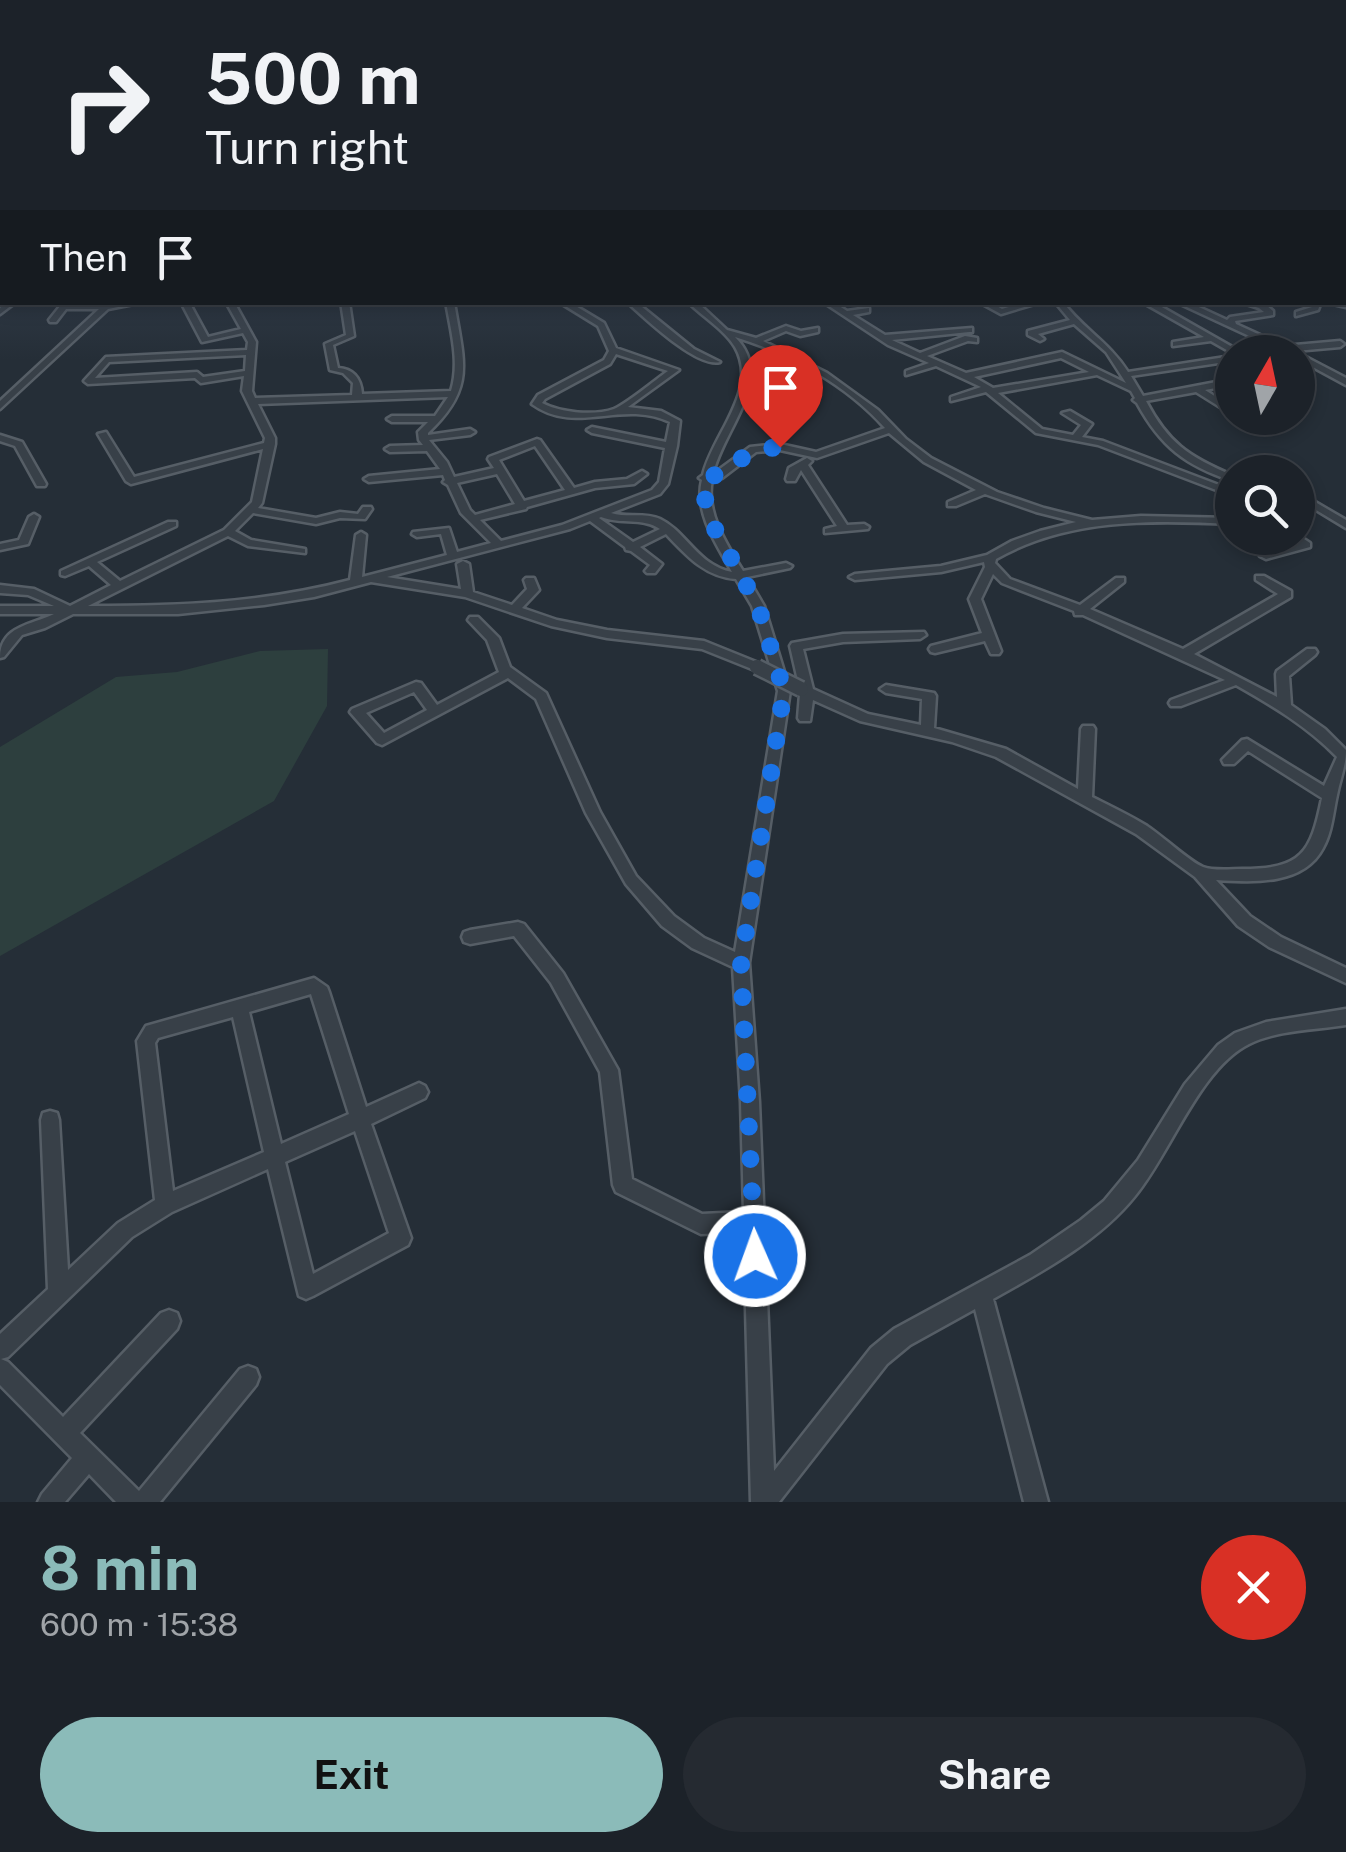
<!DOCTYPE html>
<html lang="en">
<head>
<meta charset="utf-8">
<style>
	:root { --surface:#1c2229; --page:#252a31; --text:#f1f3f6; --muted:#a0a4a8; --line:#3a3f46; --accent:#8bbbb9 }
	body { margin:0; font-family:"Public Sans",sans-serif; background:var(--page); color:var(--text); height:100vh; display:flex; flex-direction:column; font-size:38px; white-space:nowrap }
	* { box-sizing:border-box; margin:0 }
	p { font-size:32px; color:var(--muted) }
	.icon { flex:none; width:55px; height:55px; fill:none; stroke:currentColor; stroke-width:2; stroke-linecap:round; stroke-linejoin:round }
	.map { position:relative; height:1502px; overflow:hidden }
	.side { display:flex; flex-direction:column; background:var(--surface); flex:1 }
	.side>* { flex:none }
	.top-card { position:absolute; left:0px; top:0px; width:1348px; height:305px; box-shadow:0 5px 15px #0003,0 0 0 2px var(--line); background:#1c2229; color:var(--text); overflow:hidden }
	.needle { width:65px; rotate:9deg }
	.fabs { position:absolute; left:1215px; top:335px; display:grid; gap:20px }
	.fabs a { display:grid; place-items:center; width:100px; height:100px; border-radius:50%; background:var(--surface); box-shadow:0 5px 15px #0003,0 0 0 2px var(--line); font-size:50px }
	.pin { position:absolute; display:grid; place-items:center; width:85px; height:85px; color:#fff; margin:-102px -42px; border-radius:50% 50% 50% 0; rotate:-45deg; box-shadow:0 0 10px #0007 }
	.pin .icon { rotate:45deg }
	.me { position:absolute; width:110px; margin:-55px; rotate:358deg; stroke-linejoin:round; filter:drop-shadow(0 0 8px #0008) }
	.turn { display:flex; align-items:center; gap:35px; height:210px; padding:0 40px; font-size:45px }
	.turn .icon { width:130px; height:130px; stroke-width:2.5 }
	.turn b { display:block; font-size:70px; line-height:85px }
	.then { display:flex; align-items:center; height:95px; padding:0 40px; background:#0003; gap:20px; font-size:38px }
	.round { display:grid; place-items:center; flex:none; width:105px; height:105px; border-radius:52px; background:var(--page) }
	.overview { display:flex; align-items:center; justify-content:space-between; height:170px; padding:0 40px }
	h1 { font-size:60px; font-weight:700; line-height:75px; color:var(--accent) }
	.cta { display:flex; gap:20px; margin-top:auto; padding:20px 40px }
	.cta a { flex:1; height:115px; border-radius:60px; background:var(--accent); color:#111; font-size:40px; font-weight:700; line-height:115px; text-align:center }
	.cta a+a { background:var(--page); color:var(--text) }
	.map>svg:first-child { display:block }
	.green { fill:#2d3f3e }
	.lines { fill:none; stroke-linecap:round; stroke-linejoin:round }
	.river { fill:#3a4c5d; fill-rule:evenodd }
	.minor-casing { stroke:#565e66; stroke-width:5 }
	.minor { fill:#384048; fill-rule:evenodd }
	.minor-bridge-casing { stroke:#565e66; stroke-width:19; stroke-linecap:butt }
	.minor-bridge { stroke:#384048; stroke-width:14 }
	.route { stroke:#1a73e8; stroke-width:18; stroke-dasharray:0 32.4 }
</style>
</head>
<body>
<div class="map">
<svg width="1346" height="1502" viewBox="0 0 1346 1502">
	<rect width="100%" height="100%" fill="#252e37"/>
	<polygon class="green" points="328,649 327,706 274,801 0,956 0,747 116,677 177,672 260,651"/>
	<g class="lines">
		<polygon class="river" points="0,249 2,250 2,256 0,257"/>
		<defs>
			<g id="minor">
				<polygon points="1345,158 1346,158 1345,163"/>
				<rect x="0" y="173" width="2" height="4"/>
				<rect x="1345" y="178" width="1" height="4"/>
				<polygon points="2,183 2,191 0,192 0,184"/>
				<rect x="1345" y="189" width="1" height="4"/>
				<rect x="0" y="213" width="2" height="4"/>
				<rect x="1345" y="229" width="1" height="4"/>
				<rect x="0" y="240" width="2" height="4"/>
				<rect x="0" y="277" width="2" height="4"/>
				<polygon points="7,302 16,302 0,314 0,308"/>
				<polygon points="106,302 144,302 108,309 0,409 0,401 99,309 66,309 56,322 50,322 49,320 61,305"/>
				<path d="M 181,302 L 189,302 L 208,337 L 241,329 L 226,302 L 234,302 L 256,342 L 252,391 L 255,398 L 352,395 L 353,383 L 343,373 L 330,370 L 325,344 L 346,335 L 341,302 L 349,302 L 354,336 L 333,345 L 338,368 C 354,369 361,379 362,394 L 451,391 C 460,362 451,332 446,302 L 454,302 C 464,363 476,388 428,433 L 428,435 L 470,429 L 475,432 L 470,435 L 429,440 L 447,462 L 454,477 L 494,468 L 488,459 L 489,457 L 537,439 L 540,440 L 574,488 L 595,482 L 627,479 L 642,471 L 647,474 L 634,484 L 595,488 L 527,507 L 526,509 L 480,520 L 501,541 L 562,525 L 652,490 L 659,482 L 665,448 L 592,433 L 587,430 L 592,427 L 666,442 L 670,422 C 621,399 576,436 532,404 L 538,395 L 604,360 L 609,351 L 598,326 L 559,302 L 569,302 L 604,323 L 616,348 L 679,370 L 628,407 L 661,411 L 680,421 L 677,446 L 668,484 L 660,494 L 611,513 C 627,518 644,512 660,519 C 687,532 697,565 732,572 C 717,545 694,512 702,480 L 699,478 L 703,475 C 712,435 760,390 735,347 C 725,330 703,317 688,302 L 697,302 L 727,330 L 756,338 L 786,326 L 801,331 L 818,328 L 818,332 L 800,336 L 786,331 L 763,341 L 827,373 L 878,410 L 906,439 L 931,458 L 997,492 L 1044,508 L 1092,520 L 1141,516 L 1232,518 L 1232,524 C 1152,520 1068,518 996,559 L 995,563 L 1010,579 L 1080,605 L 1116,578 L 1124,578 L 1124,582 L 1090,609 L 1183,649 L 1278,594 L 1256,580 L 1256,576 L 1264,576 L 1291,591 L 1291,597 L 1194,654 L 1277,697 L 1276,674 L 1277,671 L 1307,649 L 1315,649 L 1317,652 L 1315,655 L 1289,676 L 1291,705 L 1325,729 L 1346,750 C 1346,766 1340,779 1337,795 C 1333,813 1332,832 1323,848 C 1303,886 1252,882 1216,880 L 1250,916 L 1281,937 L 1346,968 L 1346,983 L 1269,947 L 1238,926 L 1195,877 L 1136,834 L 996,757 L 952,742 L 860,721 L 813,700 L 810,721 L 800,721 L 798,718 L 800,694 L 795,689 L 799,685 L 790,646 L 792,643 L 843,634 L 924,632 L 926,635 L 920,639 L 843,642 L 803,649 L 813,689 L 868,714 L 921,725 L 922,699 L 886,693 L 880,689 L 886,685 L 934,693 L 936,696 L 934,728 L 1006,749 L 1078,789 L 1081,729 L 1083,726 L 1093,726 L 1095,729 L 1092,797 C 1110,806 1129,815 1147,826 C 1161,835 1190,862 1203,867 C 1213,871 1231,869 1242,869 C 1302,869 1311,853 1322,798 L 1248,751 L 1234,764 L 1224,764 L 1222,760 L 1242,740 L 1247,739 L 1324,786 L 1337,757 C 1307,726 1273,706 1236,685 L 1181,706 L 1171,706 L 1169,703 L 1171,700 L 1225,680 L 1083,615 L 1075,615 L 1074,611 L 1002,583 L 993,574 L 981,599 L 1001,651 L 999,654 L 991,654 L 985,641 L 935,653 L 931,652 L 929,649 L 931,646 L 982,633 L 969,599 L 985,567 L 984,562 L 941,572 L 855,580 L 849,577 L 855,574 L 941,566 L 987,555 L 1012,541 L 1040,531 L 1076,522 L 1036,512 L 985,494 L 956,506 L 948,506 L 948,502 L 976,490 L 924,462 L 889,433 L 817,458 L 780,450 L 756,452 L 722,478 L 712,480 C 705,512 727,545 743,571 L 786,563 L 792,566 L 790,568 L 747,577 L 764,606 L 790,691 L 749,963 L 759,1102 L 774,1471 L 871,1348 L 894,1329 L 1030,1255 L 1081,1220 L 1104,1201 L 1138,1160 L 1185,1084 L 1218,1045 L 1235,1033 L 1266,1022 L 1346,1009 L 1346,1025 C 1315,1030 1277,1030 1249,1044 C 1200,1068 1170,1154 1135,1196 C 1099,1241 1043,1271 993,1299 L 1048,1502 L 1024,1502 L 975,1309 L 910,1345 L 887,1364 L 779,1502 L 751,1502 L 744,1232 L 701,1234 L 616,1192 L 613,1185 L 600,1072 L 551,983 L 514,936 L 470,944 L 464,942 L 462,937 L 464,932 L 470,930 L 518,922 L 524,924 L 563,973 L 618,1070 L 632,1179 L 702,1214 L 744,1212 L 741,1102 L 733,967 L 692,948 L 662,926 L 626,884 L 586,813 L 536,699 L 508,678 L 382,745 L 377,743 L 350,712 L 352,709 L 416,682 L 421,683 L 437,705 L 499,672 L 487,640 L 468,620 L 470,617 L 478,617 L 499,638 L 510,667 L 546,693 L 600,812 L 636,876 L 674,916 L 704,938 L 735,952 L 778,691 L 752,606 L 736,579 C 705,577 686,555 666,534 L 640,547 L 662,564 L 655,573 L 647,573 L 645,571 L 650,565 L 631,551 L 626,550 L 625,547 L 590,521 L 570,529 L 387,577 L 461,589 L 457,564 L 463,561 L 469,564 L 473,592 L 512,605 L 527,589 L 524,580 L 526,578 L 534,578 L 539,590 L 522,608 L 557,620 L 607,630 L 704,641 L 761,664 L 763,667 L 757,671 L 702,649 L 607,638 L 551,626 L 465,597 L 371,582 L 314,597 L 264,605 L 178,614 L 73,614 L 45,628 L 22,635 L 4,657 L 0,658 C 0,626 31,625 54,614 L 0,614 L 0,606 L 54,606 L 28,595 L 0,593 L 0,585 L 34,589 L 70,606 L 111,585 L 89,566 L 65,576 L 61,575 L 61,571 L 168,522 L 176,522 L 176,526 L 97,562 L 120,581 L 224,530 L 252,502 L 263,449 L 131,484 L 126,481 L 98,434 L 106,432 L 134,477 L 264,443 L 265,438 L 242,391 L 244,376 L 201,383 L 195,378 L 88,384 L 84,381 L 106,357 L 247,350 L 248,342 L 243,333 L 202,342 ZM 735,337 C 789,353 847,385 885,428 L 816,452 L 780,444 L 750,447 L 713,474 C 722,431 777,378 735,337 ZM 616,354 L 668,371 C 655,380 628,403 614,409 C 594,416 561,413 542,403 L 545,399 L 610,364 ZM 246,355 L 245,371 L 203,377 L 197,372 L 95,378 L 109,362 ZM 448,397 L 435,416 L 392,416 L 387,419 L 392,422 L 428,422 L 418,432 L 419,440 L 423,445 L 390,446 L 385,449 L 390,452 L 427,451 L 440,469 L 369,476 L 364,479 L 369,482 L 443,475 L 445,480 L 443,482 L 448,485 L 461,513 L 491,543 L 457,552 L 449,528 L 413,532 L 412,534 L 417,537 L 441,534 L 447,555 L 362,577 L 366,535 L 361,532 L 356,535 L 350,580 C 263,603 178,606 88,606 L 228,536 L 248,546 L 305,553 L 305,549 L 251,540 L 235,531 L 253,513 L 316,524 L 340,518 L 365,519 L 372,509 L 371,507 L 363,507 L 358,514 L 340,512 L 316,518 L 258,508 L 262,503 L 275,444 L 275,438 L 258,404 ZM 535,446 L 565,490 L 524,501 L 499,460 ZM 497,474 L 515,504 L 475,515 L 470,510 L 457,483 ZM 601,517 C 621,525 642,517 660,529 L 633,542 L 599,518 ZM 414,692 L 427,710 L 384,733 L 366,713 Z"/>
				<path d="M 627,302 L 636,302 L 694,349 L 720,362 C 697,368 646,319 627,302 Z"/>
				<path d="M 823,302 L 833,302 L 847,311 L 869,308 L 869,312 L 853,315 L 885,335 L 972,328 L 972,332 L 969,332 L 892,340 L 920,353 L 965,336 L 977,338 L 977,342 L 968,341 L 927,356 L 966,373 L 1062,352 L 1126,383 L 1106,352 L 1074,324 L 1038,334 L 1044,339 L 1040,341 L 1028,335 L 1028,331 L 1070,320 L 1055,302 L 1063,302 C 1083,329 1109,342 1128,372 L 1232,356 L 1232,361 L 1131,376 L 1143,396 L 1232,379 L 1232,385 L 1205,390 L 1224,402 L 1232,400 L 1232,406 L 1220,407 L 1196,392 L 1146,401 C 1168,443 1189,457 1232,475 L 1232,481 C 1185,465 1161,447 1137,403 L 1133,400 L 1135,398 L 1131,391 L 1097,375 L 998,393 L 1042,429 L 1073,435 L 1081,425 L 1062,413 L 1070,411 L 1092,424 L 1082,437 L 1103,441 L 1232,490 L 1232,496 L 1098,445 L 1036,433 L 986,392 L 951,401 L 951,397 L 981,387 L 936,366 L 906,375 L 906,371 L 929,363 L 888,345 ZM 1061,358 L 1089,372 L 993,388 L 974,377 Z"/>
				<polygon points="979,302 990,302 1002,309 1026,302 1041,302 1001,314"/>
				<polygon points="1142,302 1153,302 1241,352 1232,353 1211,341 1173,346 1173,342 1204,337"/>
				<polygon points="1176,302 1188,302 1227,320 1230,317 1264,312 1259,308 1240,302 1265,304 1273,311 1273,315 1235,321 1236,324 1284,346 1340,341 1344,344 1340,347 1284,352"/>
				<polygon points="1313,302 1321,302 1318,310 1296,316 1296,312 1312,307"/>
				<polygon points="1332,302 1346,302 1346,307 1333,304"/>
				<polygon points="1298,353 1346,378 1346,385 1298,359"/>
				<polygon points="1298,384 1306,388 1306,392 1298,391"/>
				<polygon points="0,435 22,442 46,484 45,486 37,486 15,446 0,441"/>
				<polygon points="807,458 812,461 808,465 847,525 864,524 869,527 868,529 825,533 825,529 837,526 801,470 795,481 787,481 786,479 789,468"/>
				<polygon points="1298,492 1346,520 1346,528 1298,499"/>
				<polygon points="34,514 39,517 28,544 0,550 0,544 19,540 29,517"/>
				<polygon points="1298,535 1310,543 1310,547 1266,559 1260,556 1262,554 1297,544 1290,538 1298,538"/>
				<path d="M 314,978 L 327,987 L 329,992 L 366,1107 L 419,1083 L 425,1086 L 428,1092 L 425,1098 L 371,1124 L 411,1238 L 408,1245 L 313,1296 L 306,1299 L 299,1296 L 268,1169 L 172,1212 L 132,1237 L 8,1357 L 1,1359 L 8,1362 L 63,1417 L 161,1313 L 169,1310 L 177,1313 L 180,1321 L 177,1329 L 80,1433 L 139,1491 L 240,1369 L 248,1366 L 256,1369 L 259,1377 L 256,1385 L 160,1502 L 116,1502 L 89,1474 L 65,1502 L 38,1502 L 42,1494 L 72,1458 L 0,1385 L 0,1334 L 48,1289 L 41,1120 L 43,1113 L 50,1111 L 57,1113 L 59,1120 L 68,1270 L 118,1223 L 155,1200 L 137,1041 L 146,1026 ZM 311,994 L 349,1114 L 281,1144 L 249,1012 ZM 233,1017 L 264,1152 L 173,1191 L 155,1043 L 158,1038 ZM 355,1131 L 389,1233 L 313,1274 L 285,1162 Z"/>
			</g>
		</defs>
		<use href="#minor" class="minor-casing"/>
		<use href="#minor" class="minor"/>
		<defs>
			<polyline id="minor-bridge" points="757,667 801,689"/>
		</defs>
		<use href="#minor-bridge" class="minor-bridge-casing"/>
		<use href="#minor-bridge" class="minor-bridge"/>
	</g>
	<linearGradient id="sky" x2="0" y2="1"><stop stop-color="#14191e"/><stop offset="0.42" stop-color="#404c5e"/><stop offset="1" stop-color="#404c5e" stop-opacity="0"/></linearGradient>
	<rect width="1346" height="360" fill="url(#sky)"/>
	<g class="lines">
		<path class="route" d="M 755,1256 L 741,963 L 784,691 L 758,606 L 706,513 L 704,478 C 732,474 736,450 780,447"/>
	</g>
</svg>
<div class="fabs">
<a><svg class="needle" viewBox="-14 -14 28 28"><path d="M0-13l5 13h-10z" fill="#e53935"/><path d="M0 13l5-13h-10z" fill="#a0a4a8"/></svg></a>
<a><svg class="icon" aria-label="search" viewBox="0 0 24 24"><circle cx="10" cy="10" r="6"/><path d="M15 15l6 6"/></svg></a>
</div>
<div class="pin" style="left:780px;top:447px;background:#d93025"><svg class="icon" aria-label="arrive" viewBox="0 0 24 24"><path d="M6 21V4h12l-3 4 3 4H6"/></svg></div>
<svg class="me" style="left:755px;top:1256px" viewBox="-20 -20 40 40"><circle r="17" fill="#1a73e8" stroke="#fff" stroke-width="3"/><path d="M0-11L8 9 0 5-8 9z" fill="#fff"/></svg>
<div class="top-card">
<div class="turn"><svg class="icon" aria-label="right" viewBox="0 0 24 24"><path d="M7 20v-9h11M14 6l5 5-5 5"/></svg><div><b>500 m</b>Turn right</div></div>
<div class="then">Then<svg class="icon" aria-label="arrive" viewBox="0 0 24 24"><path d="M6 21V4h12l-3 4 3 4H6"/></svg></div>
</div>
</div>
<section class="side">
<div class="overview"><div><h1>8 min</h1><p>600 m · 15:38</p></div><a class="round" style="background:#d93025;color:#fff"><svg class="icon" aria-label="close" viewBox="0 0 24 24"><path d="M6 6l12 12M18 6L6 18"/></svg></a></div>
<div class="cta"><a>Exit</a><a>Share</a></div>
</section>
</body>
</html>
